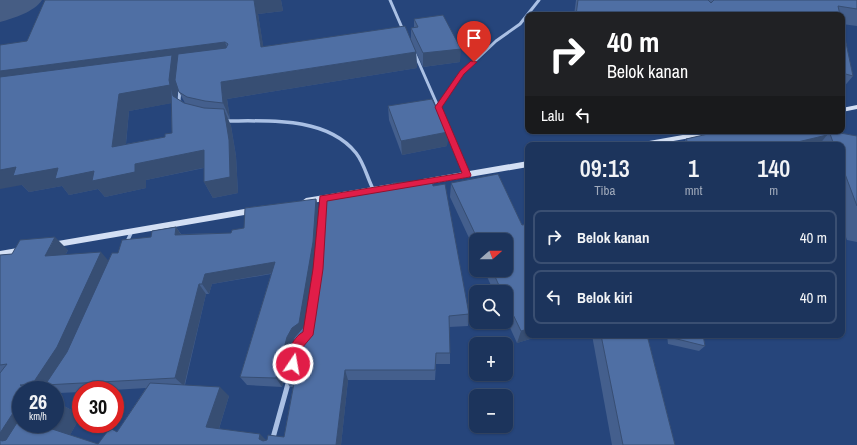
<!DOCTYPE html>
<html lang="id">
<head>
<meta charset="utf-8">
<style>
	:root { --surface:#1c345c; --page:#253c62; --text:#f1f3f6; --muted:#a0aabb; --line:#3a4f72 }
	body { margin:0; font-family:"Archivo Narrow",sans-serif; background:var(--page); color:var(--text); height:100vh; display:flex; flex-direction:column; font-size:15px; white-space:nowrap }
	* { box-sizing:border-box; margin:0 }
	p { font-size:13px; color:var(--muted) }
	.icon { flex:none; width:22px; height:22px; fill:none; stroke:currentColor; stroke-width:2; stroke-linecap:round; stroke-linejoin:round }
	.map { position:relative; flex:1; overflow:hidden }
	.details { position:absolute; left:525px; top:142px; width:320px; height:196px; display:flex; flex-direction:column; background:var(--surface); border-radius:8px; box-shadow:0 1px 3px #0004,0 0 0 1px var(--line) }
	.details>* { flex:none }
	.guide { position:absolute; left:525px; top:12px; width:320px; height:122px; border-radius:8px; box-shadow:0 1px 3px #0004,0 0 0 1px var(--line); background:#202124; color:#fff; overflow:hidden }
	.needle { width:26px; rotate:70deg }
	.tools { position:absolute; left:469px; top:233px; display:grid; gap:8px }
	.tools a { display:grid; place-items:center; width:44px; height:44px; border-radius:8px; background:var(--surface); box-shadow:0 1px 3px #0004,0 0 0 1px var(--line); font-size:20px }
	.speed { position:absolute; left:12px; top:381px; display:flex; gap:8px; font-size:20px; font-weight:700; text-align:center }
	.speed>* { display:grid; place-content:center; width:52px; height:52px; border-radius:50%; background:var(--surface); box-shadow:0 1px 3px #0004,0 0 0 1px var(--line); line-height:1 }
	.speed small { font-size:10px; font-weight:400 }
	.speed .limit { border:6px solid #d22; background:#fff; color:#111 }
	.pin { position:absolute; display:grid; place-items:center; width:34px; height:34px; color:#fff; margin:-41px -17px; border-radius:50% 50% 50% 0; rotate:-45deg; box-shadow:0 0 4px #0007 }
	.pin .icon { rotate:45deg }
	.me { position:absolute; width:44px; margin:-22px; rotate:12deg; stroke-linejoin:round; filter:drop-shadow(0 0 3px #0008) }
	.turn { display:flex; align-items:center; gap:14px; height:84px; padding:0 16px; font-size:18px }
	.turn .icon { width:52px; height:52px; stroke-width:2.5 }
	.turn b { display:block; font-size:28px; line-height:34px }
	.then { display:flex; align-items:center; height:38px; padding:0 16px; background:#0003; gap:8px; font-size:15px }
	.eta { display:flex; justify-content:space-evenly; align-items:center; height:68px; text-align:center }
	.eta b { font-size:24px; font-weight:600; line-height:28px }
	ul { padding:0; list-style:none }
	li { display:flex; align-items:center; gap:12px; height:54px; margin:0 8px 6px; padding:0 8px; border:2px solid var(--line); border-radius:8px }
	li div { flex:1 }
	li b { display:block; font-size:15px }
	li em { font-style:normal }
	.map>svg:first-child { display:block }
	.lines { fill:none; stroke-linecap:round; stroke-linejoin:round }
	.river { fill:#465d84; fill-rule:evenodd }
	.street-far2 { stroke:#aac0e4; stroke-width:3 }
	.street-far1 { stroke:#aac0e4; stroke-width:3.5 }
	.street { stroke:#aac0e4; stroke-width:5 }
	.secondary { fill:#d3dff4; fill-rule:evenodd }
	.wall { fill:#445f8d; fill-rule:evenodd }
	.shaded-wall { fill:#374e73 }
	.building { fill:#4f6fa4; stroke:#374e73 }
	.route { fill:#e11d48; stroke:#92132f }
</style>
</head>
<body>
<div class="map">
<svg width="857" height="445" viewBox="0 0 857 445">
	<rect width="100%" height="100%" fill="#26457b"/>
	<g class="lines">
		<path class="river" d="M 0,0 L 42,0 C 34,12 14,18 0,22 Z"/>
		<g class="street-far2">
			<polyline points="390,0 403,30"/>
			<polyline points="415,54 440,111"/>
			<polyline points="180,89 179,100 181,103"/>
			<polyline points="438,107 462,73 496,41 520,24 539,0"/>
		</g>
		<g class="street-far1">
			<polyline points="439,110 467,175"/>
			<path d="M 225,121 C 267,121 326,116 356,153 C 364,163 367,177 373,189"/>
			<polyline points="126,244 131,233"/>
		</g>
		<polyline class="street" points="271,445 289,380"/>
		<g class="secondary">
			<polygon points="857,105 857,109 842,112 842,108"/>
			<polygon points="705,131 721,131 718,133 651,145 635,145 638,143"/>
			<polygon points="528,161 528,167 423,185 419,182 423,179"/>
			<polygon points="403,182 407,185 403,188 306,204 302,201 306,198"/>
			<polygon points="256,207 260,210 256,213 52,248 49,247 48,245 49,243 52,242"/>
			<polygon points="23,247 26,248 27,250 26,252 0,257 0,251"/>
		</g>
	</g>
	<g class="wall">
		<path d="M 45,0 L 281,0 L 283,11 L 258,14 L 263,46 L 411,41 L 411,28 L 414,28 L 414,19 L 460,62 L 423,67 L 416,52 L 417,68 L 227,99 L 230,119 L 228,119 L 231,126 L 236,156 L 238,193 L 213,198 L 204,182 L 204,168 L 146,180 L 146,188 L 105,197 L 98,189 L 69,195 L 62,186 L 29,192 L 22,185 L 27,41 ZM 178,88 L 179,92 L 185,103 L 178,99 L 177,97 ZM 171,103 L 172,133 L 165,137 L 126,144 L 129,111 Z"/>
		<polygon points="576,0 857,0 857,26 842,24 853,76 842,89 842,15 574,15"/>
		<polygon points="388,106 448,132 447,146 402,155 389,120"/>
		<polygon points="743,131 826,134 829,131 857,136 857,242 847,240 842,226 842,145 683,145 686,139"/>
		<polygon points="498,174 522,225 528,224 528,335 543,335 517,343 506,319 506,292 494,292 484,270 506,270 506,240 476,240 476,253 450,197 451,183"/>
		<path d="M 393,183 L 433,186 L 469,314 L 468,326 L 449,327 L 450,353 L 450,364 L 436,364 L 435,380 L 348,380 L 341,445 L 0,445 L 0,255 L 68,250 L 66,254 L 109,261 L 118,253 L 151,237 L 176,227 L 181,234 L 231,233 L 316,199 L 319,211 L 316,252 L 304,326 L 394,189 ZM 271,274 L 240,377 L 247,385 L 282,387 L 284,378 L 290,387 L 293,387 L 284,437 L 266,440 L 219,429 L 229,396 L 185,385 L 206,294 L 209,294 L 212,284 ZM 146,388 L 117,432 L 98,444 L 70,435 L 81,415 L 64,406 L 21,390 L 52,390 L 52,389 L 59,393 L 81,392 L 81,390 L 113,390 Z"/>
		<polygon points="592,335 647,335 675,445 612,445"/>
		<polygon points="667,335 703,335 705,346 699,351 668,344"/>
	</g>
	<g class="shaded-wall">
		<polygon points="254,0 281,0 283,11 258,14 266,63 261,47"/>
		<polygon points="225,42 231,58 180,71 177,97 178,102 129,111 124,163 112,147 119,94 169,80 0,90 0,71"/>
		<polygon points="461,49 460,62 423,67 423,53"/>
		<polygon points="416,52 417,68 227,99 230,119 223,103 221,82"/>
		<polygon points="224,109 231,126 236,156 238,193 213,198 204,182"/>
		<polygon points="448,132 447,146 402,155 401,141"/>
		<polygon points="827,135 819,145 785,145"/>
		<polygon points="204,150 212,166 146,180 146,188 105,197 98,189 69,195 62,186 29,192 22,185 0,189 0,170 16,167 58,168 94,171 135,164"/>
		<polygon points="316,199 319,211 316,252 303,333 292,346 282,387 276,378 287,337 292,328"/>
		<polygon points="176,227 183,238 175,235"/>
		<polygon points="55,237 68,250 58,268 45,256"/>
		<polygon points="101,252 112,265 72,357 45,385 52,389 52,390 45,390 34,384 35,380"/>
		<polygon points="275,262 279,272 212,284 209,294 202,284 205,274"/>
		<polygon points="199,284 206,294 184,386 175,378"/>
		<polygon points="528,329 528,335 543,335 517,343 521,331"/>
		<polygon points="345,370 348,380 341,445 336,445"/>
		<polygon points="220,387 229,396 217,435 206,427"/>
		<polygon points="64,406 81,415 69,437 52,429 54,424 55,424 55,423"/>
		<polygon points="13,413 21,417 19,443 2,441 0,440 0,433"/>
		<polygon points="260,434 268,442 267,445 259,439"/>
	</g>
	<g class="building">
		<polygon points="45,0 254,0 261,47 405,26 416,52 221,82 223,103 205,101 187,97 179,92 175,80 178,54 226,48 228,44 225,42 0,71 0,45 27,41"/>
		<polygon points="578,0 708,0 711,3 714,0 857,0 857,9 838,6 840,15 576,15"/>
		<polygon points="443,15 461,49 423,53 411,28 418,27 414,19"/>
		<polygon points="842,24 853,76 842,73"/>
		<polygon points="172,55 169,80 170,85 119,94 112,147 165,137 165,134 172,133 171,86 173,96 184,103 204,108 224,109 229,140 230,177 204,182 204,150 135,164 135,172 92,181 94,171 55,179 58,168 13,176 16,167 0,170 0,77"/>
		<polygon points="432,99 448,132 401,141 388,106"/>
		<polygon points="721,131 822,131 827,135 785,145 689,145 686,139"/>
		<polygon points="829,131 857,136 857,206 842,166 842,145 834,145"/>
		<polygon points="498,174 522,225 528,224 528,329 521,331 506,300 506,292 502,292 492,270 506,270 506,240 478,240 451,183"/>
		<polygon points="432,179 433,186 445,184 469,314 449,316 450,353 436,353 435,370 345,370 336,445 0,445 0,440 2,441 6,440 20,418 19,412 13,413 0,433 0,373 7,364 0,365 0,255 12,254 20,240 55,237 45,256 101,252 57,347 35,380 34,384 20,385 31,390 21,390 21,424 54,424 52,429 98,444 110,428 117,432 150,383 220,387 206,427 260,434 259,439 263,441 267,440 268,435 284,437 295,378 284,377 294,338 306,324 319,243 322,196 394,189 393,183"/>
		<polygon points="316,199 313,242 299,323 292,328 287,337 276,378 240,377 275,262 205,274 202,284 199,284 175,378 45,385 67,352 112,253 118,253 122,240 151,237 152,231 176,227 175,235 231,233 232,230 244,228 245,208"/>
		<polygon points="601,335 647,335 675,445 623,445"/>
		<polygon points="673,335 703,335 705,346 673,338"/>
		<polygon points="55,402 64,406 55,423"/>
	</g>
	<path class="route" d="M 471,61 L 477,62 L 464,74 L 442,107 L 471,175 L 470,177 L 327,201 L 323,269 L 316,316 L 313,335 L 302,348 L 297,368 L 293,370 L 289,368 C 284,357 292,338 303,332 L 313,269 L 320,196 L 462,173 L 435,107 L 460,71 Z"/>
</svg>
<div class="tools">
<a><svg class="needle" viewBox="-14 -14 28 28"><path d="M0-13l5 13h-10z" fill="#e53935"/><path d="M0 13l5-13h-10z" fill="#a0aabb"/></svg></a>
<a><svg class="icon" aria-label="search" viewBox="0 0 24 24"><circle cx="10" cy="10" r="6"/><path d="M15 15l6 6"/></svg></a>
<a>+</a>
<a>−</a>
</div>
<div class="speed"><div>26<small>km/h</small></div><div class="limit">30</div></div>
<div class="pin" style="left:474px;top:62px;background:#d93025"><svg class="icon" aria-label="arrive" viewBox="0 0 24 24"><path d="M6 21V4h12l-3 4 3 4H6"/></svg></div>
<svg class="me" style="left:293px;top:364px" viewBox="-20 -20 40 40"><circle r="17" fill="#e11d48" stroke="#fff" stroke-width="3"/><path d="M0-11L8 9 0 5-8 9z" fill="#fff"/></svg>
<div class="guide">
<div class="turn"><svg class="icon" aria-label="right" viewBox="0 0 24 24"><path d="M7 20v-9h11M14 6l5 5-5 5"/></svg><div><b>40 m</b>Belok kanan</div></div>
<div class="then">Lalu<svg class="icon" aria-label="left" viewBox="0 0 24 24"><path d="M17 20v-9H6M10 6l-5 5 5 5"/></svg></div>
</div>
<section class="details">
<div class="eta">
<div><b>09:13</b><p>Tiba</p></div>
<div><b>1</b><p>mnt</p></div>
<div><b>140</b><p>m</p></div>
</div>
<ul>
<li><svg class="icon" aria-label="right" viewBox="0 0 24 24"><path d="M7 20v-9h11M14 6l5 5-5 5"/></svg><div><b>Belok kanan</b></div><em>40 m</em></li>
<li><svg class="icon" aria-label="left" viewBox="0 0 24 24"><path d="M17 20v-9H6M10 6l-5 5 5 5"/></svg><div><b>Belok kiri</b></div><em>40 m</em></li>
</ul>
</section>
</div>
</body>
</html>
